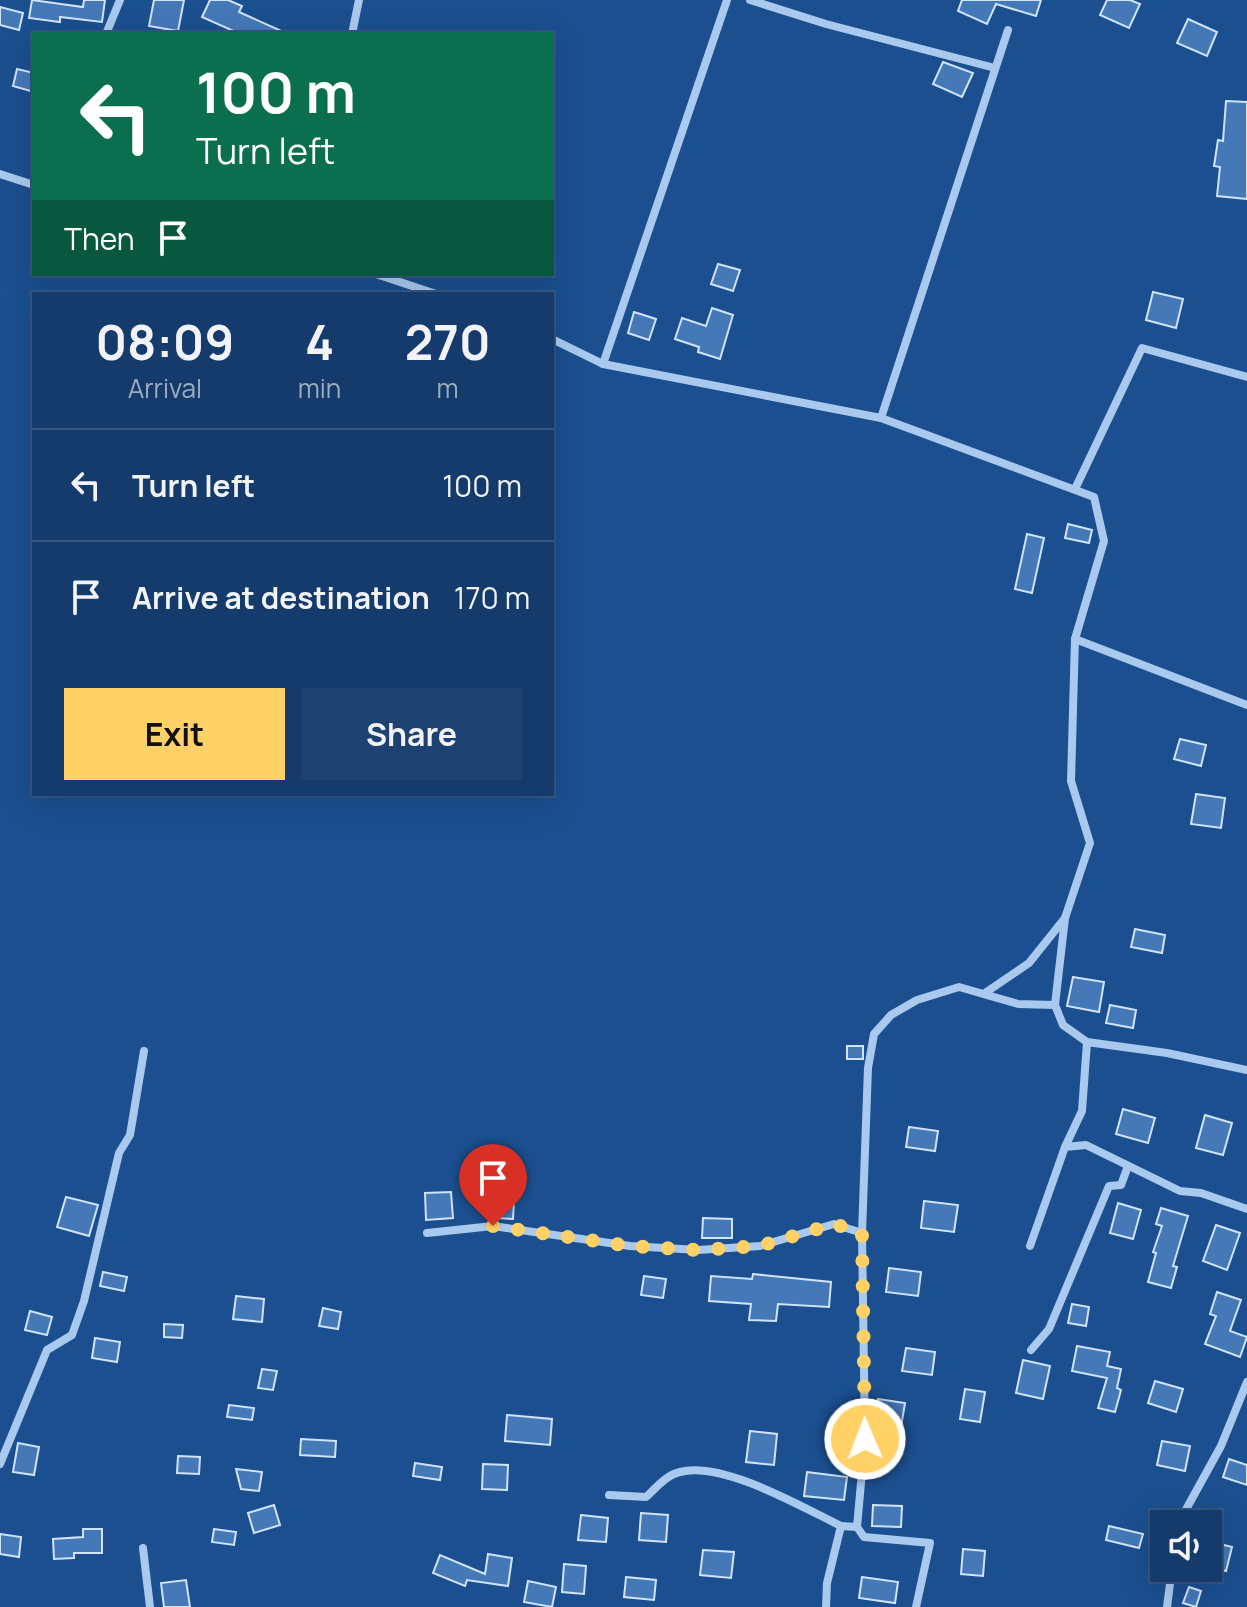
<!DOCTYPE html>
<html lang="en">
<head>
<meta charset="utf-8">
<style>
	:root { --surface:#143b6b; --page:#1d4271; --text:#f1f3f6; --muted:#9dadc1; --line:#33557e; --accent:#ffd166 }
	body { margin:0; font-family:Manrope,sans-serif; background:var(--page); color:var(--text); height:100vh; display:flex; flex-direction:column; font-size:30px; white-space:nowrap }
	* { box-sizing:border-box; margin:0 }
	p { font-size:26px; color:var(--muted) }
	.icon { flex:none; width:44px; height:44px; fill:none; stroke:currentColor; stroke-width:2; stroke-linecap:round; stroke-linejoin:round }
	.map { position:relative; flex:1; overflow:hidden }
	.sheet { position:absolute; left:32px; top:292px; width:522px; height:504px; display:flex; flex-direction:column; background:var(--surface); border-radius:0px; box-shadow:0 8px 32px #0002,0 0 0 2px var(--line) }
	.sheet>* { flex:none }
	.top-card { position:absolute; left:32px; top:32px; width:522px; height:244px; border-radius:0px; box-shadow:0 8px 32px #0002,0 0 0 2px var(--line); background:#0b6e4f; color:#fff; overflow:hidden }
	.fabs { position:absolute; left:1150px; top:1510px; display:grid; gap:16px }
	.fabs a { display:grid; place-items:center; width:72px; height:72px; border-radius:0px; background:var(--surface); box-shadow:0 8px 32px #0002,0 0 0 2px var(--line); font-size:40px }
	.pin { position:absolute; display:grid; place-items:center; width:68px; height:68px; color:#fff; margin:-82px -34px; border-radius:50% 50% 50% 0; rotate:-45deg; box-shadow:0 0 8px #0007 }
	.pin .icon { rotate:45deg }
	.me { position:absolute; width:88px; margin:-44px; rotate:359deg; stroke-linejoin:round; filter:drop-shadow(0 0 6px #0008) }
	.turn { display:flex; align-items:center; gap:28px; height:168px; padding:0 32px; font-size:36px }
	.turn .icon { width:104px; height:104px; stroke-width:2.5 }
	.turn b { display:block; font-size:56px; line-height:68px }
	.then { display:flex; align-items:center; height:76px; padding:0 32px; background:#0003; gap:16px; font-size:30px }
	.eta { display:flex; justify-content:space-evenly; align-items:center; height:136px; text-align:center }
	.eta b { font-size:48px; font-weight:700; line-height:56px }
	.action { display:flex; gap:16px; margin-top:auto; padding:16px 32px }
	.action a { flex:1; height:92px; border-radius:0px; background:var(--accent); color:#111; font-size:32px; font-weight:700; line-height:92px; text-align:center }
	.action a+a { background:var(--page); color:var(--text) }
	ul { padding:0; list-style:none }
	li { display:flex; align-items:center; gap:24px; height:112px; padding:0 32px; border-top:2px solid var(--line) }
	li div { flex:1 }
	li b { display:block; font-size:30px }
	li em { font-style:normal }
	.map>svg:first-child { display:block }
	.building { fill:#4478b7; stroke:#cfe3fa; stroke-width:2 }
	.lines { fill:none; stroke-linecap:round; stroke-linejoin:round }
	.street { stroke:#a9c9ee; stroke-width:8 }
	.route { stroke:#ffd166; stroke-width:14; stroke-dasharray:0 25.2 }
</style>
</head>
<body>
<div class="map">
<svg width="1247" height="1607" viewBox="0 0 1247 1607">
	<rect width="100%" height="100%" fill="#1b4f8f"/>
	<g class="building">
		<polygon points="32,0 83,7 84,0 105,0 102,22 60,17 60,22 29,18"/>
		<polygon points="154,0 184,0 178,31 149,26"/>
		<polygon points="210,0 228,0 242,6 239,12 288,34 240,34 202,17"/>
		<polygon points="962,0 1041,0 1036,16 996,4 987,24 958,11"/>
		<polygon points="1107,0 1130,0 1140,4 1129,28 1100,15"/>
		<polygon points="0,7 23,13 19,30 0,25"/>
		<polygon points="1188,19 1217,32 1207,56 1177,43"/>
		<polygon points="943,62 973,73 962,97 933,84"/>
		<polygon points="17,69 34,73 34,92 13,86"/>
		<polygon points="1226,101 1247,102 1247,199 1217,196 1220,167 1214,166 1218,140 1223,141"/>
		<polygon points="718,264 740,270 733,291 711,284"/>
		<polygon points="1153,292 1183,299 1176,328 1146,320"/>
		<polygon points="712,308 733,315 720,359 698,352 699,347 675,339 682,318 706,326"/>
		<polygon points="634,312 656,319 649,340 628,333"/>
		<polygon points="1068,524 1092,530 1089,543 1065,538"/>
		<polygon points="1027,534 1044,538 1032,593 1015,589"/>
		<polygon points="1180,739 1206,745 1201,766 1174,759"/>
		<polygon points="1196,794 1225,798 1221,828 1191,824"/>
		<polygon points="1135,929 1165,935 1162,953 1131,947"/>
		<polygon points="1073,977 1104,982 1099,1012 1067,1006"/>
		<polygon points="1110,1005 1136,1010 1133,1028 1106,1023"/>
		<rect x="847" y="1046" width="16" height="13"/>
		<polygon points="1123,1109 1155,1118 1148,1143 1116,1134"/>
		<polygon points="1205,1115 1232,1123 1223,1155 1196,1148"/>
		<polygon points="909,1127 938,1131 935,1151 906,1147"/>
		<polygon points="451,1192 453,1218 426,1220 425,1193"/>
		<polygon points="66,1197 98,1205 89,1236 57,1227"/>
		<polygon points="496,1201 514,1202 513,1219 495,1218"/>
		<polygon points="924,1201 958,1205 954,1232 921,1228"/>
		<polygon points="1118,1203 1141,1210 1133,1239 1110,1233"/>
		<polygon points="1161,1208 1188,1216 1173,1266 1177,1267 1171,1288 1148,1282 1156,1253 1153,1252 1162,1226 1156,1224"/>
		<polygon points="703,1218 732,1219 732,1238 702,1238"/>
		<polygon points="1216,1225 1240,1233 1227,1270 1203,1261"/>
		<polygon points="889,1268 921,1272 918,1296 886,1292"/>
		<polygon points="103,1272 127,1277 124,1291 100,1286"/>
		<polygon points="753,1274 831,1282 829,1307 778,1304 776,1321 749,1320 751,1304 709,1301 711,1276 752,1279"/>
		<polygon points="644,1276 666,1279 663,1298 641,1295"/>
		<polygon points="1217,1292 1241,1300 1230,1331 1247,1337 1240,1357 1205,1344 1216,1316 1210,1314"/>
		<polygon points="236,1296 264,1299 262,1322 233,1319"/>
		<polygon points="1072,1304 1089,1307 1086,1326 1068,1323"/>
		<polygon points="323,1308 341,1312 338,1329 319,1326"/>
		<polygon points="30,1311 52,1317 47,1335 25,1330"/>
		<polygon points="164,1324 183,1325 182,1338 164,1337"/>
		<polygon points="95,1338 120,1342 117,1362 92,1358"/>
		<polygon points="1077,1346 1110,1352 1107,1366 1121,1369 1117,1388 1121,1390 1115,1412 1098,1408 1107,1378 1072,1371"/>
		<polygon points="906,1348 935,1352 932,1375 902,1371"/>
		<polygon points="1023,1360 1050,1366 1043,1399 1016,1393"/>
		<polygon points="262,1369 277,1371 273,1390 258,1388"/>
		<polygon points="1155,1381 1183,1389 1176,1412 1148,1403"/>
		<polygon points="965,1389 985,1392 980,1422 960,1419"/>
		<polygon points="878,1399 905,1403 901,1427 874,1423"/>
		<polygon points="229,1405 254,1408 252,1420 227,1417"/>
		<polygon points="507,1415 552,1419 550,1445 505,1441"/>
		<polygon points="750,1431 777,1434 774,1465 746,1462"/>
		<polygon points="301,1439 336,1441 335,1457 300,1455"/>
		<polygon points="1162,1441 1190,1446 1185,1471 1157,1465"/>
		<polygon points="18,1443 39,1447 34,1475 13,1472"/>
		<polygon points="178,1456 200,1457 199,1474 177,1473"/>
		<polygon points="1229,1459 1247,1465 1247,1485 1223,1477"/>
		<polygon points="415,1463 442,1467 440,1480 413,1476"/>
		<polygon points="483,1464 508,1465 507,1490 482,1489"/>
		<polygon points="236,1469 262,1472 259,1491 241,1489"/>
		<polygon points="807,1472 847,1477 844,1500 804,1496"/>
		<polygon points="274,1505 280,1525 254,1533 248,1513"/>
		<polygon points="873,1505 902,1506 901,1527 872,1526"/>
		<polygon points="641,1513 668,1515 666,1542 639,1540"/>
		<polygon points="581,1515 608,1518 606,1542 578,1540"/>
		<polygon points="1109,1526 1143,1534 1139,1548 1106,1540"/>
		<polygon points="83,1529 102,1529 102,1553 74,1553 74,1558 54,1559 53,1539 83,1537"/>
		<polygon points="214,1529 236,1532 234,1545 212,1542"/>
		<polygon points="0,1534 21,1537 19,1557 0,1554"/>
		<polygon points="1208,1541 1232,1547 1226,1571 1208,1567"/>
		<polygon points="963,1549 985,1551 983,1576 961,1574"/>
		<polygon points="703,1550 734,1552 731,1578 700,1575"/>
		<polygon points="488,1554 512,1558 508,1586 467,1580 465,1586 433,1573 440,1555 485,1574"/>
		<polygon points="564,1564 586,1566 584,1594 562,1592"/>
		<polygon points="626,1577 656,1580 654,1600 624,1597"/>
		<polygon points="862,1577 898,1582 895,1603 859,1598"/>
		<polygon points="186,1580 190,1607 164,1607 161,1583"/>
		<polygon points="528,1581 556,1587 552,1607 524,1602"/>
		<polygon points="1189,1587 1201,1591 1196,1607 1183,1603"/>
	</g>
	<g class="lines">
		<g class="street">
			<polyline points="750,0 826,24 995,68"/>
			<polyline points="106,34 120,0"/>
			<polyline points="352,34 359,0"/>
			<polyline points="0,174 34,185"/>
			<polyline points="376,274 436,294"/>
			<polyline points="552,339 603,364 881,418 1094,497 1104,541 1075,639"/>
			<polyline points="603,364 727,0"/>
			<polyline points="881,418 1008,30"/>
			<polyline points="1075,489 1142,348 1247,377"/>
			<polyline points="985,993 1029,963 1065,918"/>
			<polyline points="1055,1005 1063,1025 1087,1042 1082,1111 1065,1147"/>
			<polyline points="1087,1042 1167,1053 1247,1070"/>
			<polyline points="427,1233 493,1226 630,1246 698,1250 760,1246 834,1224 862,1233 868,1068 874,1034 891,1015 917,1000 959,987 1018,1004 1055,1005 1065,918 1090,843 1071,781 1075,639 1247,705"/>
			<polyline points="1030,1246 1065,1147 1086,1145 1180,1191 1201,1193 1247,1209"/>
			<polyline points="1031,1350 1049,1329 1109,1186 1121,1185 1128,1166"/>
			<polyline points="0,1464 47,1350 72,1335 84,1301 119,1153 130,1135 144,1051"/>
			<path d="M 609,1495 L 646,1497 C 656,1488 666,1475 680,1472 C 723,1461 802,1507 841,1526"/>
			<polyline points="1178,1524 1221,1446 1247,1382"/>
			<polyline points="857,1527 864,1537 930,1543 916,1607"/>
			<polyline points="143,1548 150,1607"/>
			<polyline points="826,1607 827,1583 841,1526 857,1527 865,1439 862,1233"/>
			<polyline points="1167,1607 1172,1568"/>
		</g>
	</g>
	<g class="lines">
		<polyline class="route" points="493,1226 630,1246 698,1250 760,1246 834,1224 862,1233 865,1439"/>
	</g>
</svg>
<div class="fabs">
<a><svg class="icon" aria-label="sound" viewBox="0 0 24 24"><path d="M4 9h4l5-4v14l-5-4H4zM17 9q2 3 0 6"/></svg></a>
</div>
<div class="pin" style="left:493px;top:1226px;background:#d93025"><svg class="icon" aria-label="arrive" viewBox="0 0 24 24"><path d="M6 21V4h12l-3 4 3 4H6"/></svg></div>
<svg class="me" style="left:865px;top:1439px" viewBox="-20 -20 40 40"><circle r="17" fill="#ffd166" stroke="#fff" stroke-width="3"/><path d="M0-11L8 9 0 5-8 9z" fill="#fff"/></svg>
<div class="top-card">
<div class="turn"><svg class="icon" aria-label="left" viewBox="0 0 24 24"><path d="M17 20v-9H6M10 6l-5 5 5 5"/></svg><div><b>100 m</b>Turn left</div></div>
<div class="then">Then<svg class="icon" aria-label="arrive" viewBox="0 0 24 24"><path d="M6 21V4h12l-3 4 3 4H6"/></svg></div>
</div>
<section class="sheet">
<div class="eta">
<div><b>08:09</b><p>Arrival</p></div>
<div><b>4</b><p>min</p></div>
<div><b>270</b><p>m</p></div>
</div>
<ul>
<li><svg class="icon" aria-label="left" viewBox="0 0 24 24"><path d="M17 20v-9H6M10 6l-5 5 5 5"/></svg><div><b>Turn left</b></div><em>100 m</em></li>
<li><svg class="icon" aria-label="arrive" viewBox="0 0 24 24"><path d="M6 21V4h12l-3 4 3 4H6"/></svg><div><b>Arrive at destination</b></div><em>170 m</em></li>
</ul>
<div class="action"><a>Exit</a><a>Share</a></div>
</section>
</div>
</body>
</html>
